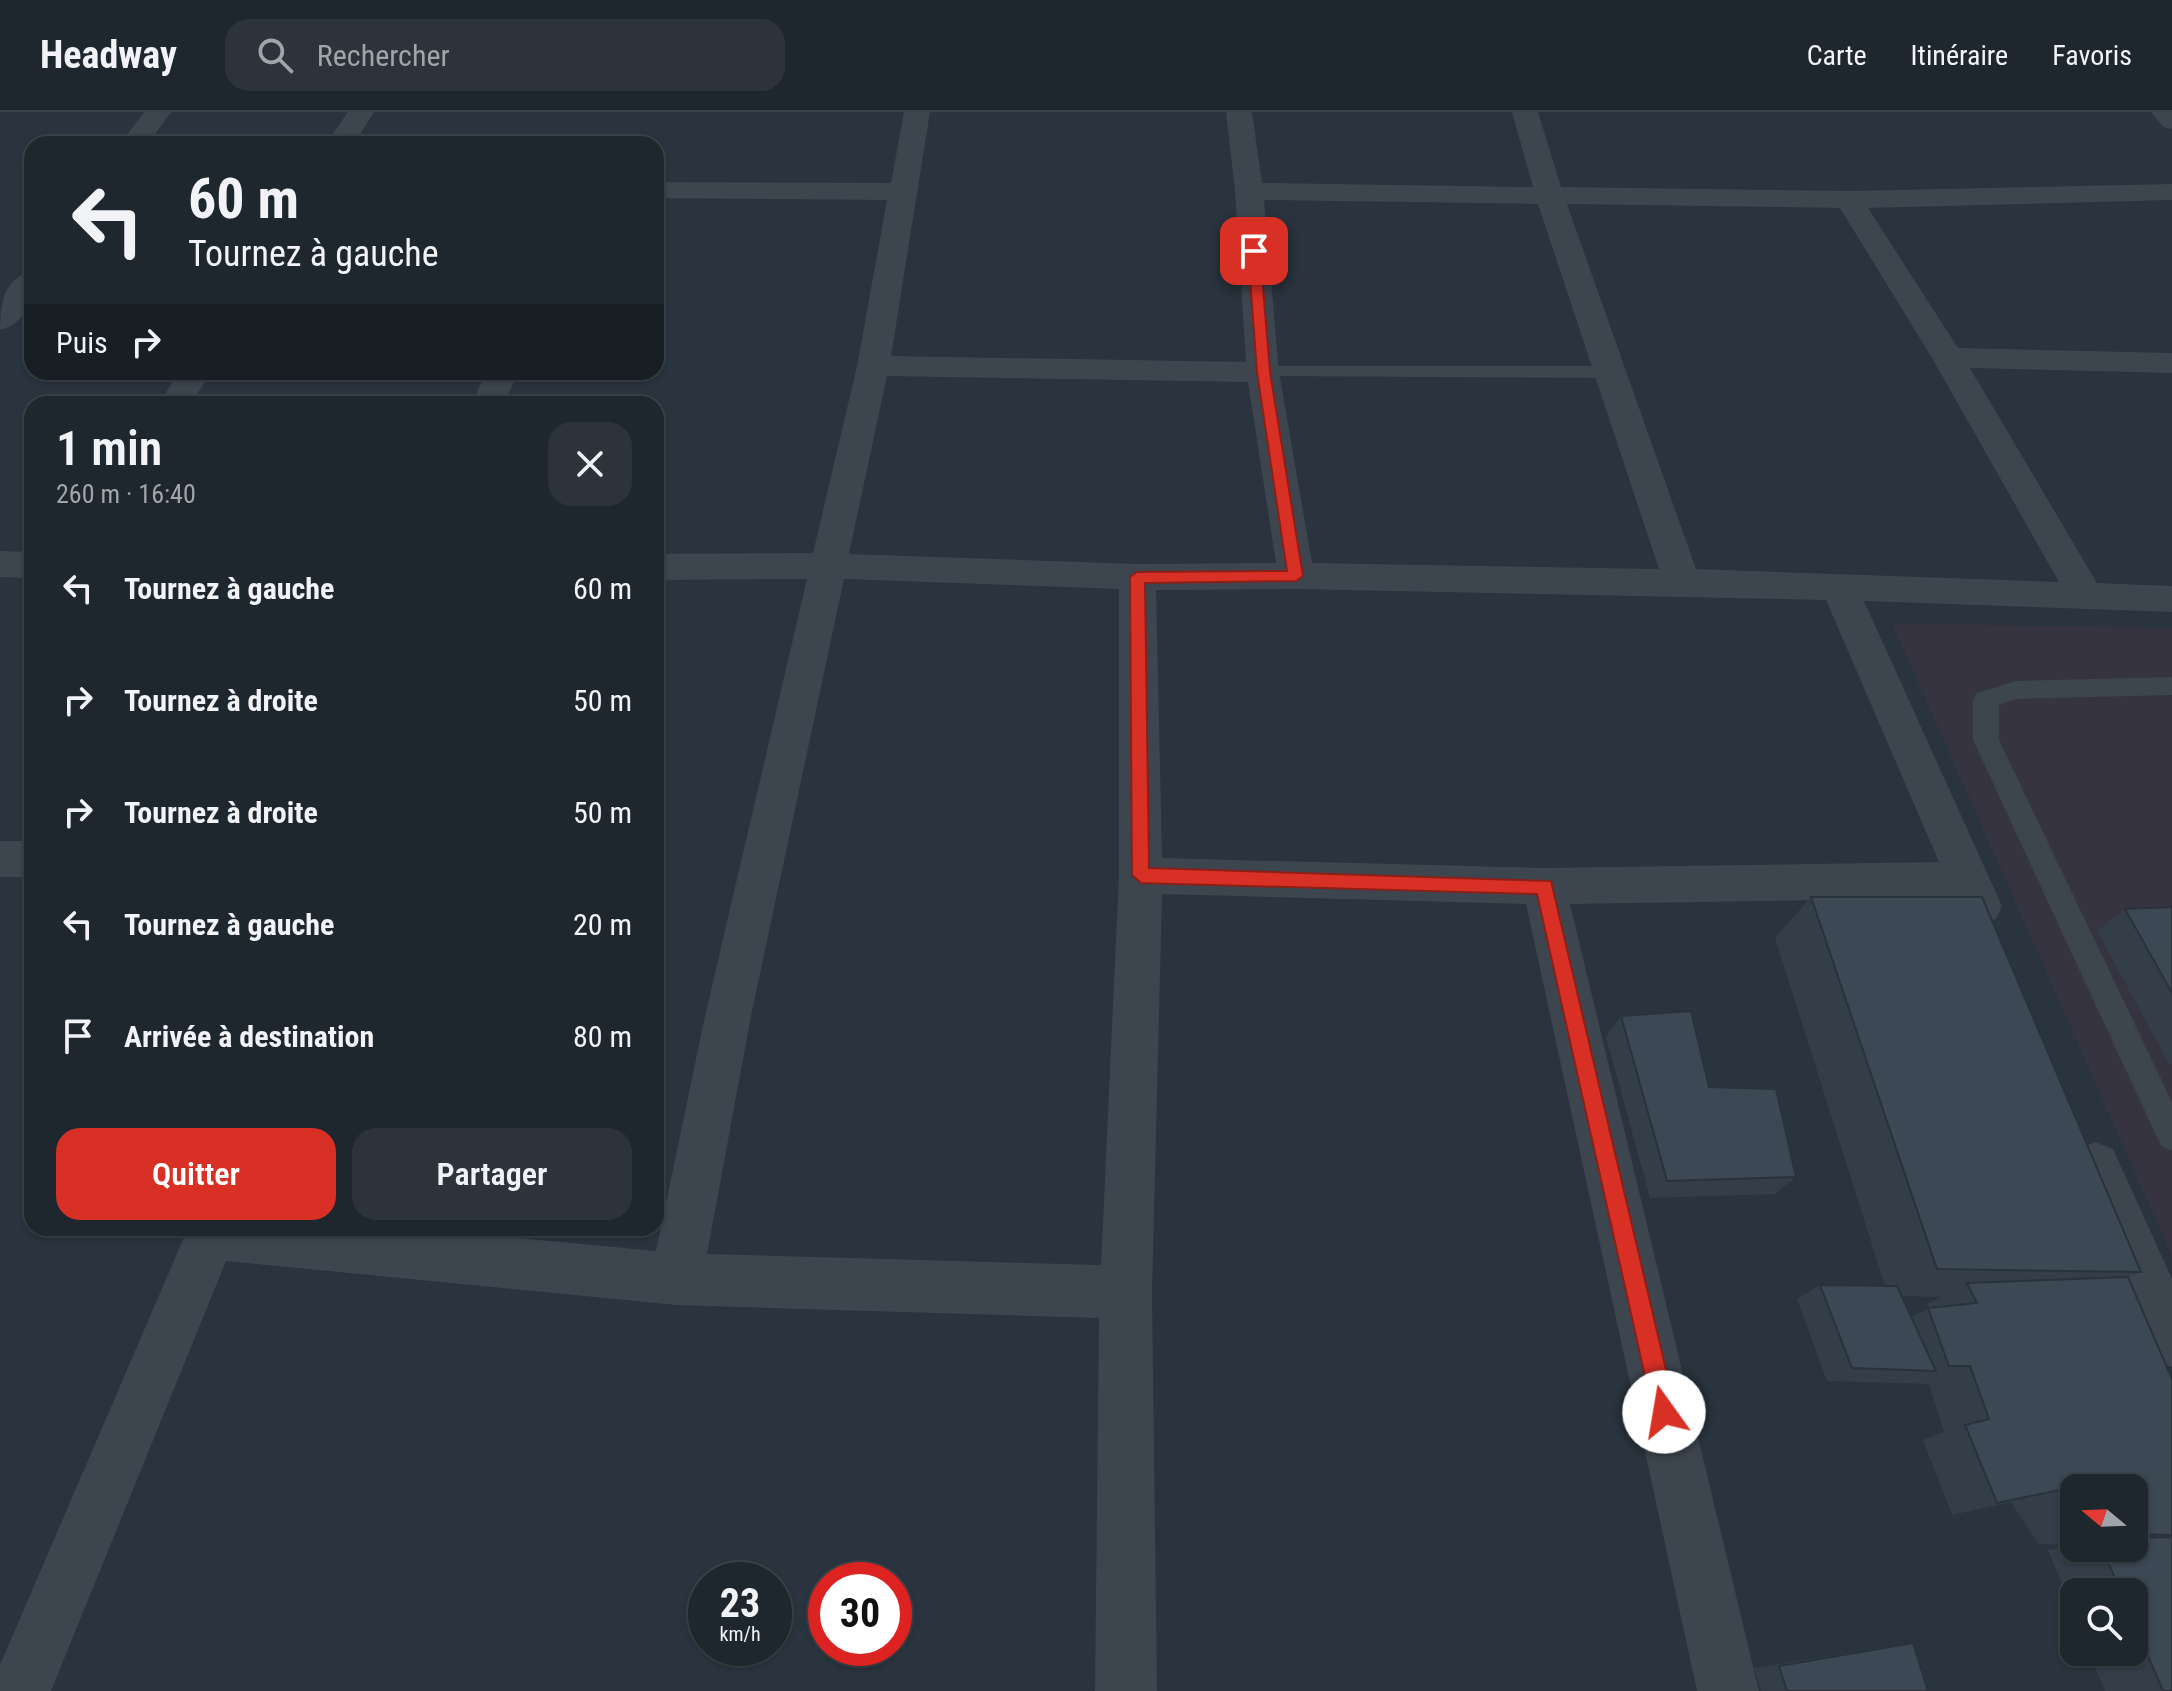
<!DOCTYPE html>
<html lang="fr">
<head>
<meta charset="utf-8">
<style>
	:root { --surface:#1f272e; --page:#2c333a; --text:#f1f3f6; --muted:#a1a5aa; --line:#3c444a; --accent:#d93025 }
	body { margin:0; font-family:"Roboto Condensed",sans-serif; background:var(--page); color:var(--text); height:100vh; display:flex; flex-direction:column; font-size:30px; white-space:nowrap }
	* { box-sizing:border-box; margin:0 }
	p { font-size:26px; color:var(--muted) }
	.icon { flex:none; width:44px; height:44px; fill:none; stroke:currentColor; stroke-width:2; stroke-linecap:round; stroke-linejoin:round }
	.map { position:relative; flex:1; overflow:hidden }
	.drawer { position:absolute; left:24px; top:284px; width:640px; height:840px; display:flex; flex-direction:column; background:var(--surface); border-radius:24px; box-shadow:0 2px 6px #0004,0 0 0 2px var(--line) }
	.drawer>* { flex:none }
	.guide { position:absolute; left:24px; top:24px; width:640px; height:244px; border-radius:24px; box-shadow:0 2px 6px #0004,0 0 0 2px var(--line); background:#1f272e; color:var(--text); overflow:hidden }
	.needle { width:52px; rotate:289deg }
	.buttons { position:absolute; left:2060px; top:1362px; display:grid; gap:16px }
	.buttons a { display:grid; place-items:center; width:88px; height:88px; border-radius:16px; background:var(--surface); box-shadow:0 2px 6px #0004,0 0 0 2px var(--line); font-size:40px }
	.speed { position:absolute; left:688px; top:1450px; display:flex; gap:16px; font-size:40px; font-weight:700; text-align:center }
	.speed>* { display:grid; place-content:center; width:104px; height:104px; border-radius:50%; background:var(--surface); box-shadow:0 2px 6px #0004,0 0 0 2px var(--line); line-height:1 }
	.speed small { font-size:20px; font-weight:400 }
	.speed .limit { border:12px solid #d22; background:#fff; color:#111 }
	.pin { position:absolute; display:grid; place-items:center; width:68px; height:68px; color:#fff; margin:-34px; border-radius:16px; box-shadow:0 4px 12px #0006 }
	.me { position:absolute; width:88px; margin:-44px; rotate:347deg; stroke-linejoin:round; filter:drop-shadow(0 0 6px #0008) }
	.turn { display:flex; align-items:center; gap:28px; height:168px; padding:0 32px; font-size:36px }
	.turn .icon { width:104px; height:104px; stroke-width:2.5 }
	.turn b { display:block; font-size:56px; line-height:68px }
	.then { display:flex; align-items:center; height:76px; padding:0 32px; background:#0003; gap:16px; font-size:30px }
	.round { display:grid; place-items:center; flex:none; width:84px; height:84px; border-radius:24px; background:var(--page) }
	.head { display:flex; align-items:center; justify-content:space-between; height:136px; padding:0 32px }
	h1 { font-size:48px; font-weight:600; line-height:60px }
	.action { display:flex; gap:16px; margin-top:auto; padding:16px 32px }
	.action a { flex:1; height:92px; border-radius:24px; background:var(--accent); color:#fff; font-size:32px; font-weight:600; line-height:92px; text-align:center }
	.action a+a { background:var(--page); color:var(--text) }
	ul { padding:0; list-style:none }
	li { display:flex; align-items:center; gap:24px; height:112px; padding:0 32px }
	li div { flex:1 }
	li b { display:block; font-size:30px }
	li em { font-style:normal }
	header { display:flex; align-items:center; gap:48px; box-sizing:border-box; height:112px; padding:0 40px; background:var(--surface); border-bottom:2px solid var(--line) }
	header strong { font-size:38px }
	nav { display:flex; gap:44px; margin-inline-start:auto; font-size:28px }
	.search { width:560px; height:72px; background:var(--page); display:flex; align-items:center; gap:20px; box-sizing:border-box; padding:0 28px; border-radius:24px; color:var(--muted); font-size:30px }
	.map>svg:first-child { display:block }
	.medical { fill:#353440 }
	.lines { fill:none; stroke-linecap:round; stroke-linejoin:round }
	.service { fill:#3d454f; fill-rule:evenodd }
	.minor { fill:#3d454f; fill-rule:evenodd }
	.wall { fill:#343e48; fill-rule:evenodd }
	.building { fill:#3c4854; stroke:#2a323b; stroke-width:2 }
	.route { fill:#d93025; stroke:#8d1f18; stroke-width:2 }
</style>
</head>
<body>
<header>
<strong>Headway</strong>
<div class="search"><svg class="icon" aria-label="search" viewBox="0 0 24 24"><circle cx="10" cy="10" r="6"/><path d="M15 15l6 6"/></svg>Rechercher</div>
<nav><a>Carte</a><a>Itinéraire</a><a>Favoris</a></nav>
</header>
<div class="map">
<svg width="2172" height="1579" viewBox="0 0 2172 1579">
	<rect width="100%" height="100%" fill="#29343e"/>
	<polygon class="medical" points="1892,511 2172,516 2172,1144"/>
	<g class="lines">
		<g class="service">
			<polygon points="1263,254 1609,254 1619,260 1609,266 1256,264 1253,260 1256,256"/>
			<polygon points="2172,565 2172,583 2017,587 1999,593 1999,628 2172,990 2172,1039 2161,1034 1973,628 1973,588 1977,581 2016,569"/>
		</g>
		<g class="minor">
			<polygon points="144,0 171,0 148,32 120,32"/>
			<polygon points="348,0 374,0 354,32 326,32"/>
			<path d="M 904,0 L 930,0 L 891,244 L 1246,250 L 1235,79 L 1226,0 L 1252,0 L 1262,71 L 1533,75 L 1512,0 L 1538,0 L 1561,75 L 1849,79 L 2172,72 L 2172,88 L 1868,96 L 1958,236 L 2172,241 L 2172,261 L 1970,256 L 2097,471 L 2172,474 L 2172,500 L 1864,489 L 2002,794 L 1996,807 L 1980,813 L 1964,807 L 1955,786 L 1570,792 L 1759,1579 L 1697,1579 L 1526,792 L 1162,782 L 1152,1180 L 1157,1579 L 1095,1579 L 1099,1206 L 676,1193 L 226,1149 L 51,1579 L 0,1579 L 0,1553 L 188,1116 L 413,1116 L 656,1139 L 705,904 L 807,467 L 656,468 L 656,442 L 813,441 L 857,254 L 887,88 L 656,86 L 656,70 L 891,71 ZM 1264,88 L 1538,92 L 1659,457 L 1312,451 L 1279,260 ZM 1567,92 L 1840,96 L 1932,246 L 2059,470 L 1696,457 ZM 887,264 L 1248,270 L 1276,451 L 1137,452 L 849,442 ZM 844,467 L 1119,477 L 1119,763 L 1101,1153 L 707,1142 L 751,904 ZM 1296,477 L 1826,488 L 1939,750 L 1544,756 L 1162,746 L 1156,478 Z"/>
			<polygon points="2151,0 2172,0 2172,17 2163,15"/>
			<path d="M 32,159 C 32,184 29,211 0,218 C 0,193 3,166 32,159 Z"/>
			<polygon points="179,260 211,260 191,292 159,292"/>
			<polygon points="486,260 518,260 504,292 472,292"/>
			<polygon points="0,439 32,440 32,466 0,465"/>
			<rect x="0" y="729" width="32" height="36"/>
			<polygon points="2095,1030 2113,1037 2172,1167 2172,1255 2153,1247 2070,1054 2077,1037"/>
		</g>
	</g>
	<g class="wall">
		<path d="M 1811,785 L 2141,1160 L 2128,1165 L 2172,1267 L 2172,1579 L 2105,1579 L 2089,1540 L 2134,1540 L 2134,1480 L 2074,1480 L 2074,1502 L 2048,1438 L 2073,1433 L 2038,1432 L 2011,1390 L 1952,1403 L 1923,1328 L 1944,1320 L 1929,1272 L 1827,1269 L 1797,1187 L 1820,1173 L 1885,1174 L 1775,826 ZM 1902,1184 L 1941,1185 L 1927,1192 L 1929,1196 L 1911,1205 ZM 2074,1376 L 2134,1376 L 2134,1436 L 2074,1436 Z"/>
		<polygon points="2172,795 2172,952 2169,952 2097,819 2125,797"/>
		<polygon points="1621,904 1709,975 1796,1065 1775,1082 1650,1086 1606,925"/>
		<polygon points="1913,1531 1928,1579 1761,1579 1754,1556 1883,1535"/>
	</g>
	<g class="building">
		<polygon points="1811,785 1982,785 2141,1160 1937,1157"/>
		<polygon points="2172,795 2172,881 2125,797"/>
		<polygon points="1691,899 1709,975 1776,977 1796,1065 1667,1069 1621,904"/>
		<polygon points="2128,1165 2172,1267 2172,1423 2134,1422 2134,1376 2074,1376 2074,1400 2059,1378 1997,1391 1965,1313 1989,1307 1970,1254 1949,1254 1928,1196 1977,1191 1967,1171"/>
		<polygon points="1820,1173 1897,1174 1936,1259 1852,1256"/>
		<polygon points="2172,1425 2172,1579 2163,1579 2134,1511 2134,1480 2121,1480 2102,1436 2134,1436 2134,1426"/>
		<polygon points="1913,1531 1928,1579 1787,1579 1779,1554"/>
	</g>
	<polygon class="route" points="1254,136 1260,139 1270,260 1303,464 1296,469 1145,471 1149,756 1551,769 1676,1300 1672,1308 1664,1312 1656,1308 1653,1300 1537,782 1141,771 1132,763 1130,465 1137,460 1287,459 1257,260 1248,139"/>
</svg>
<div class="buttons">
<a><svg class="needle" viewBox="-14 -14 28 28"><path d="M0-13l5 13h-10z" fill="#e53935"/><path d="M0 13l5-13h-10z" fill="#a1a5aa"/></svg></a>
<a><svg class="icon" aria-label="search" viewBox="0 0 24 24"><circle cx="10" cy="10" r="6"/><path d="M15 15l6 6"/></svg></a>
</div>
<div class="speed"><div>23<small>km/h</small></div><div class="limit">30</div></div>
<div class="pin" style="left:1254px;top:139px;background:#d93025"><svg class="icon" aria-label="arrive" viewBox="0 0 24 24"><path d="M6 21V4h12l-3 4 3 4H6"/></svg></div>
<svg class="me" style="left:1664px;top:1300px" viewBox="-20 -20 40 40"><circle r="19" fill="#fff"/><path d="M0-13L10 11 0 6-10 11z" fill="#d93025"/></svg>
<div class="guide">
<div class="turn"><svg class="icon" aria-label="left" viewBox="0 0 24 24"><path d="M17 20v-9H6M10 6l-5 5 5 5"/></svg><div><b>60 m</b>Tournez à gauche</div></div>
<div class="then">Puis<svg class="icon" aria-label="right" viewBox="0 0 24 24"><path d="M7 20v-9h11M14 6l5 5-5 5"/></svg></div>
</div>
<section class="drawer">
<div class="head"><div><h1>1 min</h1><p>260 m · 16:40</p></div><a class="round"><svg class="icon" aria-label="close" viewBox="0 0 24 24"><path d="M6 6l12 12M18 6L6 18"/></svg></a></div>
<ul>
<li><svg class="icon" aria-label="left" viewBox="0 0 24 24"><path d="M17 20v-9H6M10 6l-5 5 5 5"/></svg><div><b>Tournez à gauche</b></div><em>60 m</em></li>
<li><svg class="icon" aria-label="right" viewBox="0 0 24 24"><path d="M7 20v-9h11M14 6l5 5-5 5"/></svg><div><b>Tournez à droite</b></div><em>50 m</em></li>
<li><svg class="icon" aria-label="right" viewBox="0 0 24 24"><path d="M7 20v-9h11M14 6l5 5-5 5"/></svg><div><b>Tournez à droite</b></div><em>50 m</em></li>
<li><svg class="icon" aria-label="left" viewBox="0 0 24 24"><path d="M17 20v-9H6M10 6l-5 5 5 5"/></svg><div><b>Tournez à gauche</b></div><em>20 m</em></li>
<li><svg class="icon" aria-label="arrive" viewBox="0 0 24 24"><path d="M6 21V4h12l-3 4 3 4H6"/></svg><div><b>Arrivée à destination</b></div><em>80 m</em></li>
</ul>
<div class="action"><a>Quitter</a><a>Partager</a></div>
</section>
</div>
</body>
</html>
